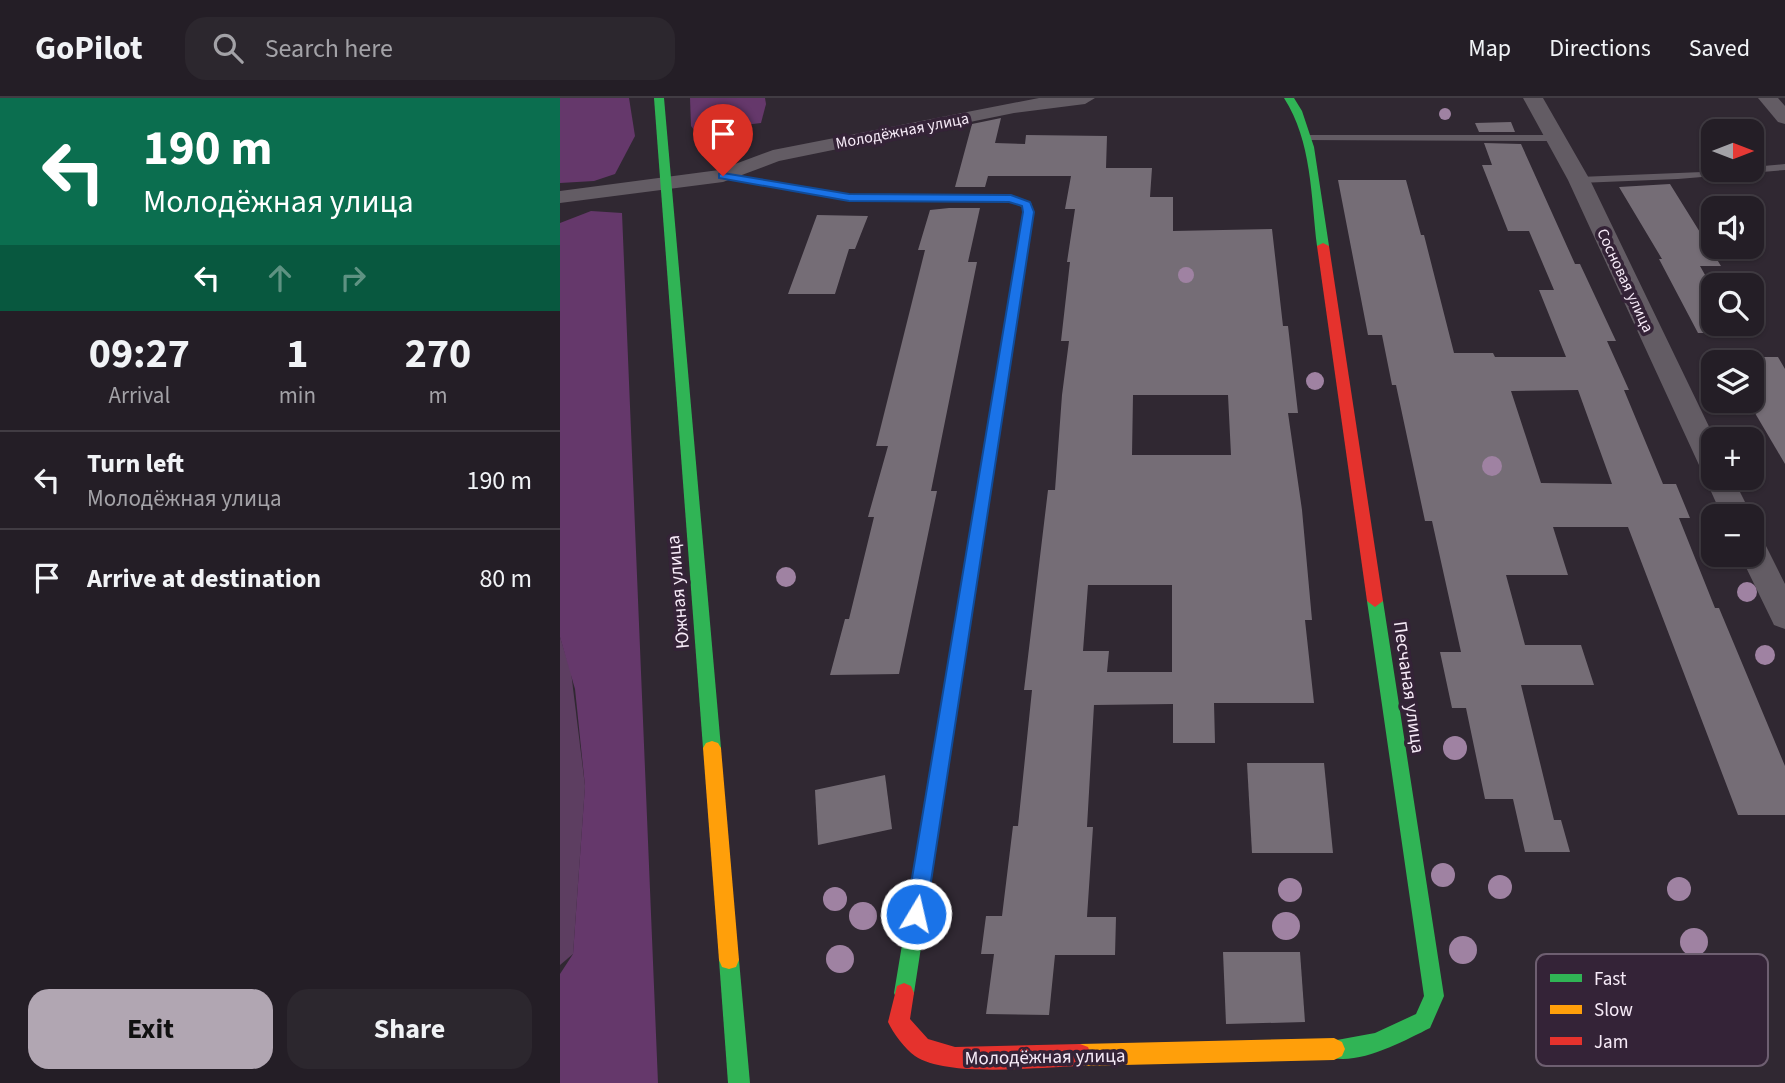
<!DOCTYPE html>
<html lang="en">
<head>
<meta charset="utf-8">
<style>
	:root { --surface:#241e26; --page:#2c272e; --text:#f1f3f6; --muted:#a3a2a7; --line:#413c43; --accent:#b1a6b2 }
	body { margin:0; font-family:"Source Sans 3",sans-serif; background:var(--page); color:var(--text); height:100vh; display:flex; flex-direction:column; font-size:26px; white-space:nowrap }
	* { box-sizing:border-box; margin:0 }
	p { font-size:23px; color:var(--muted) }
	.icon { flex:none; width:38px; height:38px; fill:none; stroke:currentColor; stroke-width:2; stroke-linecap:round; stroke-linejoin:round }
	.map { position:relative; flex:1; overflow:hidden }
	.panel { display:flex; flex-direction:column; background:var(--surface); width:560px }
	.panel>* { flex:none }
	.banner { background:#0b6e4f; color:#fff; overflow:hidden }
	.needle { width:46px; rotate:90deg }
	.controls { position:absolute; left:1141px; top:21px; display:grid; gap:14px }
	.controls a { display:grid; place-items:center; width:63px; height:63px; border-radius:14px; background:var(--surface); box-shadow:0 2px 5px #0004,0 0 0 2px var(--line); font-size:35px }
	.pin { position:absolute; display:grid; place-items:center; width:60px; height:60px; color:#fff; margin:-72px -30px; border-radius:50% 50% 50% 0; rotate:-45deg; box-shadow:0 0 7px #0007 }
	.pin .icon { rotate:45deg }
	.me { position:absolute; width:77px; margin:-38px; rotate:9deg; stroke-linejoin:round; filter:drop-shadow(0 0 5px #0008) }
	.turn { display:flex; align-items:center; gap:24px; height:147px; padding:0 28px; font-size:32px }
	.turn .icon { width:91px; height:91px; stroke-width:2.5 }
	.turn b { display:block; font-size:49px; line-height:60px }
	.lanes { display:flex; align-items:center; height:66px; padding:0 28px; background:#0003; justify-content:center; gap:35px; direction:ltr }
	.lanes .off { opacity:.35 }
	.eta { display:flex; justify-content:space-evenly; align-items:center; height:119px; text-align:center }
	.eta b { font-size:42px; font-weight:700; line-height:49px }
	.button { display:flex; gap:14px; margin-top:auto; padding:14px 28px }
	.button a { flex:1; height:80px; border-radius:21px; background:var(--accent); color:#111; font-size:28px; font-weight:700; line-height:80px; text-align:center }
	.button a+a { background:var(--page); color:var(--text) }
	ul { padding:0; list-style:none }
	li { display:flex; align-items:center; gap:21px; height:98px; padding:0 28px; border-top:2px solid var(--line) }
	li div { flex:1 }
	li b { display:block; font-size:26px }
	li em { font-style:normal }
	header { display:flex; align-items:center; gap:42px; box-sizing:border-box; height:98px; padding:0 35px; background:var(--surface); border-bottom:2px solid var(--line) }
	header strong { font-size:33px }
	nav { display:flex; gap:38px; margin-inline-start:auto; font-size:24px }
	.search { width:490px; height:63px; background:var(--page); display:flex; align-items:center; gap:18px; box-sizing:border-box; padding:0 24px; border-radius:21px; color:var(--muted); font-size:26px }
	main { display:flex; flex:1; min-height:0 }
	.map>svg:first-child { display:block }
	.green { fill:#5d3e61 }
	.forest { fill:#65386b }
	.building { fill:#756d76; fill-rule:evenodd }
	.lines { fill:none; stroke-linecap:round; stroke-linejoin:round }
	.lane { fill:#635c64; fill-rule:evenodd }
	.street { fill:#635c64; fill-rule:evenodd }
	.fast { fill:#30b455; fill-rule:evenodd }
	.slow { fill:#ff9f0a; fill-rule:evenodd }
	.jam { fill:#e5322d; fill-rule:evenodd }
	.tree { fill:#9f82a2 }
	.route { fill:#1a73e8; stroke:#114b97; stroke-width:2 }
	.labels { text-anchor:middle; stroke-width:7; stroke-linejoin:round; paint-order:stroke }
	.far-street-label { font-size:16px; fill:#f6eaf7; stroke:#342337 }
	.street-label { font-size:19px; fill:#f6eaf7; stroke:#342337 }
	.key { fill:#342337; stroke:#6e5f71; stroke-width:2 }
	.key-label { font-size:19px; fill:#f6eaf7 }
</style>
</head>
<body>
<header>
<strong>GoPilot</strong>
<div class="search"><svg class="icon" aria-label="search" viewBox="0 0 24 24"><circle cx="10" cy="10" r="6"/><path d="M15 15l6 6"/></svg>Search here</div>
<nav><a>Map</a><a>Directions</a><a>Saved</a></nav>
</header>
<main>
<section class="panel">
<div class="banner">
<div class="turn"><svg class="icon" aria-label="left" viewBox="0 0 24 24"><path d="M17 20v-9H6M10 6l-5 5 5 5"/></svg><div><b>190 m</b>Молодёжная улица</div></div>
<div class="lanes"><svg class="icon" aria-label="left" viewBox="0 0 24 24"><path d="M17 20v-9H6M10 6l-5 5 5 5"/></svg><svg class="icon off" aria-label="ahead" viewBox="0 0 24 24"><path d="M12 20V5M6 11l6-6 6 6"/></svg><svg class="icon off" aria-label="right" viewBox="0 0 24 24"><path d="M7 20v-9h11M14 6l5 5-5 5"/></svg></div>
</div>
<div class="eta">
<div><b>09:27</b><p>Arrival</p></div>
<div><b>1</b><p>min</p></div>
<div><b>270</b><p>m</p></div>
</div>
<ul>
<li><svg class="icon" aria-label="left" viewBox="0 0 24 24"><path d="M17 20v-9H6M10 6l-5 5 5 5"/></svg><div><b>Turn left</b><p>Молодёжная улица</p></div><em>190 m</em></li>
<li><svg class="icon" aria-label="arrive" viewBox="0 0 24 24"><path d="M6 21V4h12l-3 4 3 4H6"/></svg><div><b>Arrive at destination</b></div><em>80 m</em></li>
</ul>
<div class="button"><a>Exit</a><a>Share</a></div>
</section>
<div class="map">
<svg width="1225" height="985" viewBox="0 0 1225 985">
	<rect width="100%" height="100%" fill="#302832"/>
	<polygon class="green" points="0,539 11,574 25,688 13,856 0,867"/>
	<g class="forest">
		<polygon points="0,0 69,0 75,38 55,76 34,83 0,85"/>
		<polygon points="130,0 205,0 206,6 201,25 135,33 131,28"/>
		<polygon points="31,113 62,115 98,985 0,985 0,876 13,856 25,688 15,591 0,539 0,125"/>
	</g>
	<g class="building">
		<path d="M 441,20 L 435,45 L 465,46 L 466,37 L 547,38 L 546,70 L 592,70 L 590,99 L 613,99 L 613,133 L 712,131 L 723,228 L 728,228 L 738,315 L 728,315 L 742,412 L 752,522 L 745,522 L 754,605 L 654,605 L 655,645 L 613,645 L 613,606 L 534,607 L 527,729 L 533,729 L 527,819 L 556,819 L 555,857 L 495,857 L 489,917 L 426,916 L 434,856 L 421,856 L 426,818 L 442,818 L 453,728 L 458,728 L 472,592 L 464,592 L 488,392 L 495,392 L 502,297 L 509,243 L 501,243 L 510,164 L 507,164 L 515,111 L 505,111 L 511,78 L 428,78 L 425,89 L 395,89 L 412,26 ZM 573,297 L 668,297 L 671,357 L 572,357 ZM 528,487 L 612,487 L 612,574 L 547,574 L 549,553 L 523,553 Z"/>
		<polygon points="951,24 955,34 919,34 915,25"/>
		<path d="M 924,45 L 961,46 L 1015,166 L 1020,166 L 1056,243 L 1047,243 L 1069,292 L 1064,292 L 1103,386 L 1116,386 L 1130,420 L 1119,420 L 1155,510 L 1159,510 L 1225,668 L 1225,717 L 1178,717 L 1068,429 L 993,429 L 1008,477 L 946,477 L 965,547 L 1021,547 L 1034,587 L 961,587 L 994,722 L 1001,722 L 1010,754 L 965,754 L 953,701 L 925,701 L 906,610 L 892,610 L 880,554 L 901,554 L 872,423 L 865,423 L 836,287 L 832,287 L 822,237 L 808,237 L 778,82 L 846,82 L 861,137 L 864,137 L 894,255 L 933,255 L 935,259 L 1006,259 L 979,192 L 994,192 L 969,133 L 948,133 L 922,67 L 932,67 ZM 1018,292 L 1052,386 L 981,385 L 951,293 Z"/>
		<polygon points="1110,86 1161,168 1140,168 1153,191 1153,226 1173,226 1178,235 1138,235 1099,161 1102,161 1059,89"/>
		<polygon points="389,110 420,110 408,164 417,164 371,393 377,393 339,576 270,577 285,521 289,521 314,419 308,419 328,348 316,348 365,152 358,152 370,112"/>
		<polygon points="257,117 308,118 295,151 289,151 275,196 228,196"/>
		<polygon points="1192,259 1218,259 1225,271 1225,366 1192,310"/>
		<polygon points="687,665 764,665 773,755 692,755"/>
		<polygon points="325,677 332,731 258,747 255,692"/>
		<polygon points="663,854 740,854 745,924 666,926"/>
	</g>
	<g class="lines">
		<g class="lane">
			<polygon points="747,37 994,37 999,40 994,43 743,42 742,40"/>
			<polygon points="1225,66 1225,72 1118,81 1019,85 1014,82 1019,79 1192,72 1192,69"/>
		</g>
		<g class="street">
			<polygon points="479,0 535,0 525,6 454,15 219,63 163,84 0,105 0,93 159,72 213,52"/>
			<polygon points="963,0 983,0 1030,82 1155,341 1153,380 1173,380 1192,418 1162,418 1145,380 1148,375 1143,373 1139,367 1008,82"/>
			<polygon points="1198,0 1218,0 1225,8 1225,26 1218,24"/>
			<polygon points="1192,438 1203,442 1225,486 1225,531 1214,527 1180,457 1192,457"/>
		</g>
		<g class="fast">
			<polygon points="94,0 104,0 161,650 158,655 152,657 146,655 143,650"/>
			<path d="M 724,0 L 734,0 L 742,13 L 754,49 L 769,148 L 767,150 L 757,148 C 751,99 752,43 724,0 Z"/>
			<polygon points="332,96 451,97 471,105 474,114 354,895 351,902 344,905 337,902 334,895 464,114 462,109 449,103 328,101 328,97"/>
			<path d="M 815,497 L 823,503 L 884,898 L 870,930 C 844,943 795,970 766,958 L 763,951 L 766,944 L 815,935 L 856,916 L 864,898 L 807,503 Z"/>
			<polygon points="169,853 176,855 179,862 190,985 168,985 159,862 162,855"/>
		</g>
		<g class="slow">
			<polygon points="152,643 158,645 161,650 179,862 176,869 169,871 162,869 159,862 143,650 146,645"/>
			<polygon points="774,940 782,944 785,951 782,958 774,962 520,968 512,965 509,957 512,949 520,946"/>
		</g>
		<g class="jam">
			<polygon points="163,75 289,96 332,96 337,99 332,102 289,102 159,80 158,78"/>
			<polygon points="763,145 769,148 823,503 815,509 807,503 757,148"/>
			<path d="M 344,885 L 351,888 L 354,895 L 350,921 L 368,941 L 395,949 L 520,946 L 528,949 L 531,957 L 528,965 L 520,968 C 479,969 388,980 355,958 C 345,951 333,935 328,924 L 337,888 Z"/>
		</g>
	</g>
	<g class="tree">
		<circle cx="885" cy="16" r="6"/>
		<circle cx="626" cy="177" r="8"/>
		<circle cx="755" cy="283" r="9"/>
		<circle cx="932" cy="368" r="10"/>
		<circle cx="226" cy="479" r="10"/>
		<circle cx="1187" cy="494" r="10"/>
		<circle cx="1205" cy="557" r="10"/>
		<circle cx="895" cy="650" r="12"/>
		<circle cx="883" cy="777" r="12"/>
		<circle cx="940" cy="789" r="12"/>
		<circle cx="1119" cy="791" r="12"/>
		<circle cx="730" cy="792" r="12"/>
		<circle cx="275" cy="801" r="12"/>
		<circle cx="303" cy="818" r="14"/>
		<circle cx="726" cy="828" r="14"/>
		<circle cx="1134" cy="844" r="14"/>
		<circle cx="903" cy="852" r="14"/>
		<circle cx="280" cy="861" r="14"/>
	</g>
	<polygon class="route" points="163,75 289,96 451,97 470,104 474,114 366,816 363,823 356,825 349,823 346,816 463,114 462,108 449,104 289,103 159,80 159,76"/>
	<g class="labels">
		<g class="far-street-label">
			<text transform="translate(342 32) rotate(-11)" y="6">Молодёжная улица</text>
			<text transform="translate(1066 182) rotate(65)" y="6">Сосновая улица</text>
		</g>
		<g class="street-label">
			<text transform="translate(117 494) rotate(-95)" y="7">Южная улица</text>
			<text transform="translate(850 589) rotate(82)" y="7">Песчаная улица</text>
			<text transform="translate(485 958) rotate(-1)" y="7">Молодёжная улица</text>
		</g>
	</g>
	<rect x="976" y="856" width="232" height="112" rx="10" class="key"/>
	<rect x="990" y="876" width="32" height="8" fill="#30b455"/>
	<rect x="990" y="907" width="32" height="9" fill="#ff9f0a"/>
	<rect x="990" y="939" width="32" height="8" fill="#e5322d"/>
	<g class="key-label">
		<text x="1034" y="887">Fast</text>
		<text x="1034" y="918">Slow</text>
		<text x="1034" y="950">Jam</text>
	</g>
</svg>
<div class="controls">
<a><svg class="needle" viewBox="-14 -14 28 28"><path d="M0-13l5 13h-10z" fill="#e53935"/><path d="M0 13l5-13h-10z" fill="#a3a2a7"/></svg></a>
<a><svg class="icon" aria-label="sound" viewBox="0 0 24 24"><path d="M4 9h4l5-4v14l-5-4H4zM17 9q2 3 0 6"/></svg></a>
<a><svg class="icon" aria-label="search" viewBox="0 0 24 24"><circle cx="10" cy="10" r="6"/><path d="M15 15l6 6"/></svg></a>
<a><svg class="icon" aria-label="layers" viewBox="0 0 24 24"><path d="M12 4l9 5-9 5-9-5zM3 14l9 5 9-5"/></svg></a>
<a>+</a>
<a>−</a>
</div>
<div class="pin" style="left:163px;top:78px;background:#d93025"><svg class="icon" aria-label="arrive" viewBox="0 0 24 24"><path d="M6 21V4h12l-3 4 3 4H6"/></svg></div>
<svg class="me" style="left:356px;top:816px" viewBox="-20 -20 40 40"><circle r="17" fill="#1a73e8" stroke="#fff" stroke-width="3"/><path d="M0-11L8 9 0 5-8 9z" fill="#fff"/></svg>
</div>
</main>
</body>
</html>
